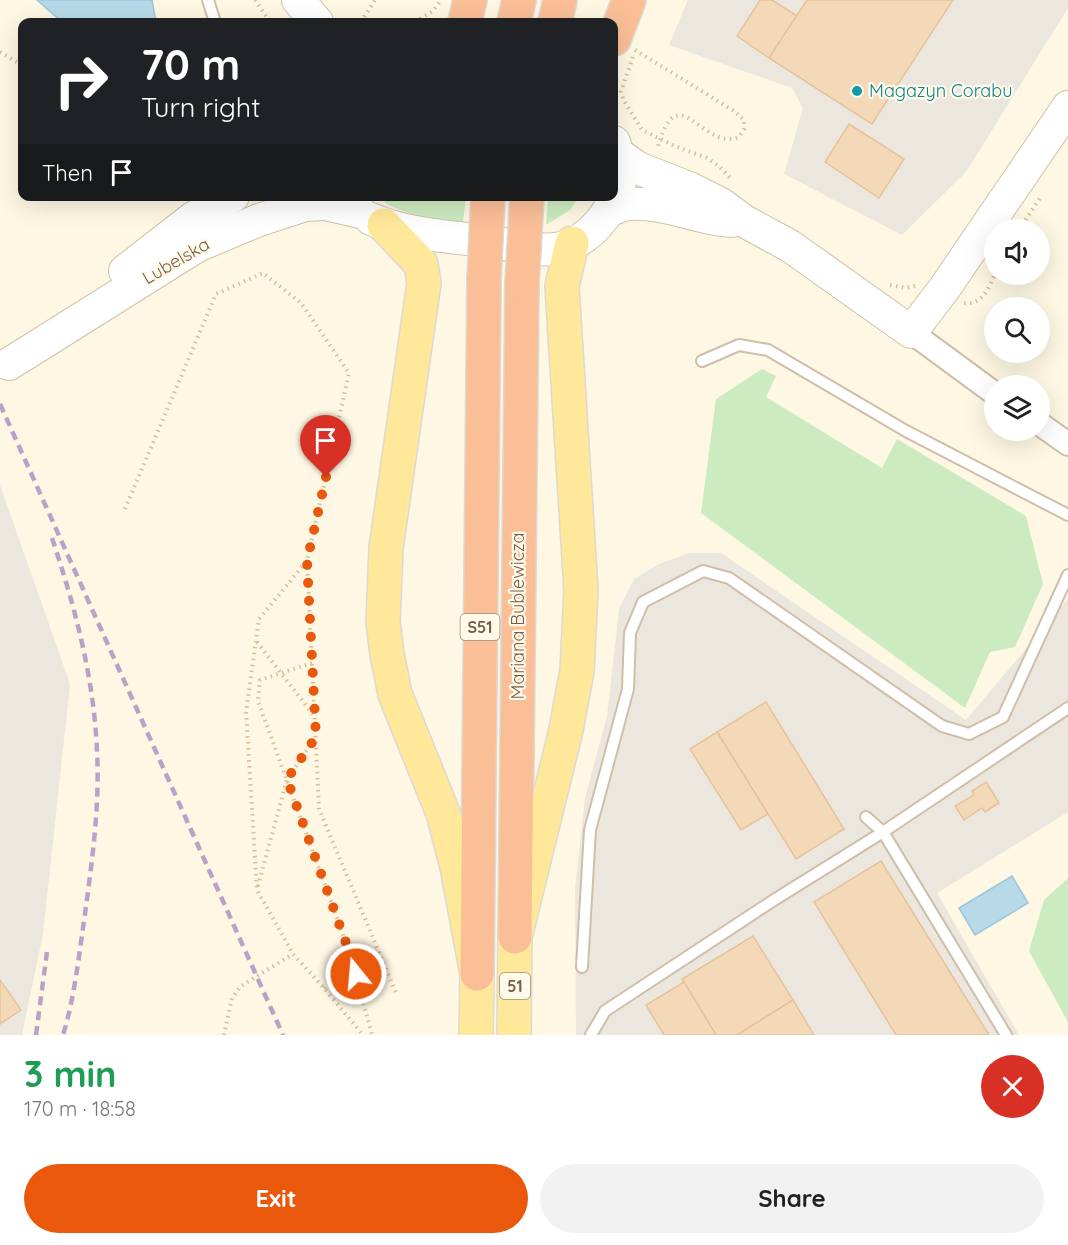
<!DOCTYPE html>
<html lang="en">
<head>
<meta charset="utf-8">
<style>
	:root { --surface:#fff; --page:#f2f2f2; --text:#202124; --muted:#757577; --accent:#ea580c }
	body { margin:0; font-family:Quicksand,sans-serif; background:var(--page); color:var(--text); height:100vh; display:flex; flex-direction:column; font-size:22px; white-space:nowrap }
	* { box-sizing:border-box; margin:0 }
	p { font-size:20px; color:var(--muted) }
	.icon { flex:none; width:33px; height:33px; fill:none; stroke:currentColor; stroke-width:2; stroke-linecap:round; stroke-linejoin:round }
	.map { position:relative; height:1035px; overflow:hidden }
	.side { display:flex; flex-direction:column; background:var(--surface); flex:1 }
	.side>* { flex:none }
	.top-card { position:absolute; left:18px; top:18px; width:600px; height:183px; border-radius:12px; box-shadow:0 6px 24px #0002; background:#202124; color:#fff; overflow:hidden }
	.fabs { position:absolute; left:984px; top:219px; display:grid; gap:12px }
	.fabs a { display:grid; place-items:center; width:66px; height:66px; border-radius:50%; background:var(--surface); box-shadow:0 6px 24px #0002; font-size:30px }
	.pin { position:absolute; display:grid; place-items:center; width:51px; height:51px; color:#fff; margin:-62px -26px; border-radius:50% 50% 50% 0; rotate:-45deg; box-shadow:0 0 6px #0007 }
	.pin .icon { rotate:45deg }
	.me { position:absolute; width:66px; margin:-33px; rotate:343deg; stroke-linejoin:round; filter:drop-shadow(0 0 4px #0008) }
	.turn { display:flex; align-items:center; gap:21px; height:126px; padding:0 24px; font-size:27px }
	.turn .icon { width:78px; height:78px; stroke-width:2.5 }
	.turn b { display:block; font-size:42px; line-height:51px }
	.then { display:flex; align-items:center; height:57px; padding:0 24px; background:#0003; gap:12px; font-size:22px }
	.round { display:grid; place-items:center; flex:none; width:63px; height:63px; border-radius:32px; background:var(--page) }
	.overview { display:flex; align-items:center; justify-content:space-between; height:102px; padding:0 24px }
	h1 { font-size:36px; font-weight:800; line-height:45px; color:#1e9e55 }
	.button { display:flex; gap:12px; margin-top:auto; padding:12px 24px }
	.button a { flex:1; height:69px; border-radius:36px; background:var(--accent); color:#fff; font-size:24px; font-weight:800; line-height:69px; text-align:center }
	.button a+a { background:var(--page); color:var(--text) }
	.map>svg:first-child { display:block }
	.industrial { fill:#ece7de }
	.green { fill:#ccebc1 }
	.water { fill:#b7d9e8; stroke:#9cc7da; stroke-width:1.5 }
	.building { fill:#f4d9b9; stroke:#e7c299; stroke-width:1.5 }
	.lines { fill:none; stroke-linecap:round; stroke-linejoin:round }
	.lane-casing { stroke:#cfbfa9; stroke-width:14 }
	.street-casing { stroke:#cfbfa9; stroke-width:26 }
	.secondary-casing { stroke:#d2c1a6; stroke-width:34 }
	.primary-casing { stroke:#ded9d3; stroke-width:36 }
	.highway-casing { stroke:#ded9d3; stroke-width:36 }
	.path { stroke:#d9bd9c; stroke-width:4; stroke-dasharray:1.5 4.5; stroke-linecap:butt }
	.lane { stroke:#fff; stroke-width:10 }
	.street { stroke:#fff; stroke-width:22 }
	.secondary { stroke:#fff; stroke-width:32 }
	.primary { stroke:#ffe899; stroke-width:33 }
	.highway { stroke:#fabf97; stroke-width:33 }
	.rail { stroke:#bba1c7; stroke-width:4.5; stroke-dasharray:9 6; stroke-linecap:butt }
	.highway-bridge-casing { stroke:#ded9d3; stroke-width:36; stroke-linecap:butt }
	.highway-bridge { stroke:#fabf97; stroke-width:33 }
	.route { stroke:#ea580c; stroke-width:10; stroke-dasharray:0 18 }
	.culture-dot { fill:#0f9aa8; stroke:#fffaea; stroke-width:2 }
	.labels { text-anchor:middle; stroke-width:4.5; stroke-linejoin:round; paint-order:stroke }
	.shield { fill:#fffaea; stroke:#9f8e79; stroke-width:1.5 }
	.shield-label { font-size:16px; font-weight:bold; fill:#765f48 }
	.culture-label { font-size:18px; fill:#0d838f; stroke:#fffaea; text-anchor:start }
	.street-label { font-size:18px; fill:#765f48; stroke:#fffaea }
</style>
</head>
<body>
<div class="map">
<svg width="1068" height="1035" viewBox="0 0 1068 1035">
	<rect width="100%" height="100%" fill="#fdf7e3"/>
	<g class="industrial">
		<polygon points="688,0 1068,0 1068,8 966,172 902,235 784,174 803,108 792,88 669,45"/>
		<polygon points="0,485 70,684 43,934 22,1035 0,1035"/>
		<polygon points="689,553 721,553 966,720 1068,599 1068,812 937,893 1019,1035 576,1035 575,888 585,798 607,716 619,609 634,579 659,564"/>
	</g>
	<g class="green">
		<path d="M 378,197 L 466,197 L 463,222 C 434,218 402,217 378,197 Z"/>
		<polygon points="548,197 548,196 579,197 570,210 546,225"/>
		<polygon points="762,369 776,376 766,397 882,468 897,439 1026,516 1043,584 1015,647 990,652 965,708 701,513 716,399"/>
		<polygon points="1068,878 1068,1022 1029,951 1044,900"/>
	</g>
	<g class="water">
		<polygon points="37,0 152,0 156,22 62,22"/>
		<polygon points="1012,876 1028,903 975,935 959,908"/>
	</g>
	<g class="building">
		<polygon points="760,0 772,0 797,16 769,58 737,36"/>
		<polygon points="807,0 953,0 872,124 769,58"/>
		<polygon points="849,124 904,159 879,198 825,162"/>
		<polygon points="766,702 844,829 796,859 717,732"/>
		<polygon points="717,732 768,814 741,830 690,749"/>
		<polygon points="986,782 999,803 985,812 982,808 964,820 955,806 974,795 972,791"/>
		<polygon points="881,861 989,1035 896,1035 814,902"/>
		<polygon points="753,936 793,1000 737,1035 716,1035 682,979"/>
		<polygon points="0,980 21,1010 0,1024"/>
		<polygon points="684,982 716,1035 664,1035 646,1005"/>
		<polygon points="793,1000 814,1035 737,1035"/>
	</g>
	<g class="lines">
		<defs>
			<g id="lane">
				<polyline points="208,0 215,22"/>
				<polyline points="702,361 739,345 768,350 906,431 1068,515"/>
				<polyline points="866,817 883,832 1006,1035"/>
				<polyline points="582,967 590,830 628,689 630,633 643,602 703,571 729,578 942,726 969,734 1003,717 1068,575"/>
				<polyline points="591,1035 605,1011 774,900 883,832 1068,708"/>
			</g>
			<g id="street">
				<polyline points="911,332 994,393"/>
				<polyline points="1040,424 1068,444"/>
			</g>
			<g id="secondary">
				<polyline points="298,0 317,22"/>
				<polyline points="618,154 638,168 689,188 721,204 744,221 790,246 911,332 944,289 1068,107"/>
				<path d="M 608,211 C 615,208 624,204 631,204 C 665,202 698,219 731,221"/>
				<path d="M 371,219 C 407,235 454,237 493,242 C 513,245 540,253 561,248 C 594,239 622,202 621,168 C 620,159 617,150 614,142"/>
				<polyline points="125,271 193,218 233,196"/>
				<polyline points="9,364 197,246 259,220 305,205 325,204 360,212"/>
			</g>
			<g id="primary">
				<polyline points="384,225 421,264 424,283 386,548 383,622 387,654 395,694 443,813 457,867 477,974 476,1035"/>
				<polyline points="514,1035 515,937 566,730 577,671 581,590 562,286 572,243"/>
			</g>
			<g id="highway">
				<polyline points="465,22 470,0"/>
				<polyline points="514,22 519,0"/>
				<polyline points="555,22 560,0"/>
				<polyline points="614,39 629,0"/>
				<polyline points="515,937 522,284"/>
				<polyline points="477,974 484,279"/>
			</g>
		</defs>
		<use href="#lane" class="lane-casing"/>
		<use href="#street" class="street-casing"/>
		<use href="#secondary" class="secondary-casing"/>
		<use href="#primary" class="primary-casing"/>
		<use href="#highway" class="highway-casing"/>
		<g class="path">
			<polyline points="255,0 270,22"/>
			<polyline points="361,22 375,0"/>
			<polyline points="415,22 433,11 441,0"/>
			<path d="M 635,50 L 734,111 L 744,120 L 744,129 L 739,137 C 701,152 678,72 657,150"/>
			<polyline points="0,52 22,65"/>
			<polyline points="633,57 621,92 624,101 642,130 675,146 707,158 719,166 732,180"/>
			<polyline points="1019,230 1040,198"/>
			<polyline points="890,285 906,288 915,286"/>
			<path d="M 964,303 C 983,305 988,289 995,274"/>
			<polyline points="125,509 216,294 263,273 301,303 349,373 307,561 319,809 397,995"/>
			<polyline points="306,562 259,619 246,712 257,890 293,954 324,988 363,1035"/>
			<polyline points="257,642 315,717"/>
			<polyline points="312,663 260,680 258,701 350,954 372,1035"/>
			<polyline points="258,886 287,779 315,738"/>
			<polyline points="324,988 350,954"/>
			<polyline points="224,1035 232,998 241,986 293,954"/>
		</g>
		<use href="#lane" class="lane"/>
		<use href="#street" class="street"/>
		<use href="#secondary" class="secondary"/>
		<use href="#primary" class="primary"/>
		<use href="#highway" class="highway"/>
		<g class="rail">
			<polyline points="0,404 283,1035"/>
			<path d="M 52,538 C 75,607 94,678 97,751 C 100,805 92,861 85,914 C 79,954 75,996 63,1035"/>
			<polyline points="36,1035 47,952"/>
		</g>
		<defs>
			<g id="highway-bridge">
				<polyline points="484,279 488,196"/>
				<polyline points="522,284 527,196"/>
			</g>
		</defs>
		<use href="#highway-bridge" class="highway-bridge-casing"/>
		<use href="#highway-bridge" class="highway-bridge"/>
	</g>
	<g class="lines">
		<polyline class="route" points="326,477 307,561 316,737 287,779 350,954 356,974"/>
	</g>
	<circle class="culture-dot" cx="857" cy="91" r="6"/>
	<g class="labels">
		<g class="shield">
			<rect x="460.5" y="614" width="39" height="26" rx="4.5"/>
			<rect x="500" y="973" width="30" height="26" rx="4.5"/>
		</g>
		<g class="shield-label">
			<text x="480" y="633">S51</text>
			<text x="515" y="992">51</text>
		</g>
		<g class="culture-label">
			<text x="869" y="97">Magazyn Corabu</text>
		</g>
		<g class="street-label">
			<text transform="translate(176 261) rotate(-30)" y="6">Lubelska</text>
			<text transform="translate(518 616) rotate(-90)" y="6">Mariana Bublewicza</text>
		</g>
	</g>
</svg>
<div class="fabs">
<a><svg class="icon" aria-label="sound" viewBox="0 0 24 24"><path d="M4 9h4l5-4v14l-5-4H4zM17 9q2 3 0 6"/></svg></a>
<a><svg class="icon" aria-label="search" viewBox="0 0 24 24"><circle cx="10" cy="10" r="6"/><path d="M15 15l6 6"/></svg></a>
<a><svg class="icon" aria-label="layers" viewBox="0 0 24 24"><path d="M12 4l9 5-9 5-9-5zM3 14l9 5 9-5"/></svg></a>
</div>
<div class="pin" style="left:326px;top:477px;background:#d93025"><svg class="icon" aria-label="arrive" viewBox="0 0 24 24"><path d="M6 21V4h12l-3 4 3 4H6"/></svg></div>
<svg class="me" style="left:356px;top:974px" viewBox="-20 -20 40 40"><circle r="17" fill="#ea580c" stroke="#fff" stroke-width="3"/><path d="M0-11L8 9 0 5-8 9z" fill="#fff"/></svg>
<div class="top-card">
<div class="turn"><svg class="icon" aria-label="right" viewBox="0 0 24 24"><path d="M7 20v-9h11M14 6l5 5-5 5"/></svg><div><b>70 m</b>Turn right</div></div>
<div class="then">Then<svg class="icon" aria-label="arrive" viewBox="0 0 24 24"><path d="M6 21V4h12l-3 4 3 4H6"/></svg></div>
</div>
</div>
<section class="side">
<div class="overview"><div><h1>3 min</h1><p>170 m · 18:58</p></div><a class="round" style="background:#d93025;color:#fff"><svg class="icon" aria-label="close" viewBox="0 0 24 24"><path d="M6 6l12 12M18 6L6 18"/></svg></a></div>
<div class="button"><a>Exit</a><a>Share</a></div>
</section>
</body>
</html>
